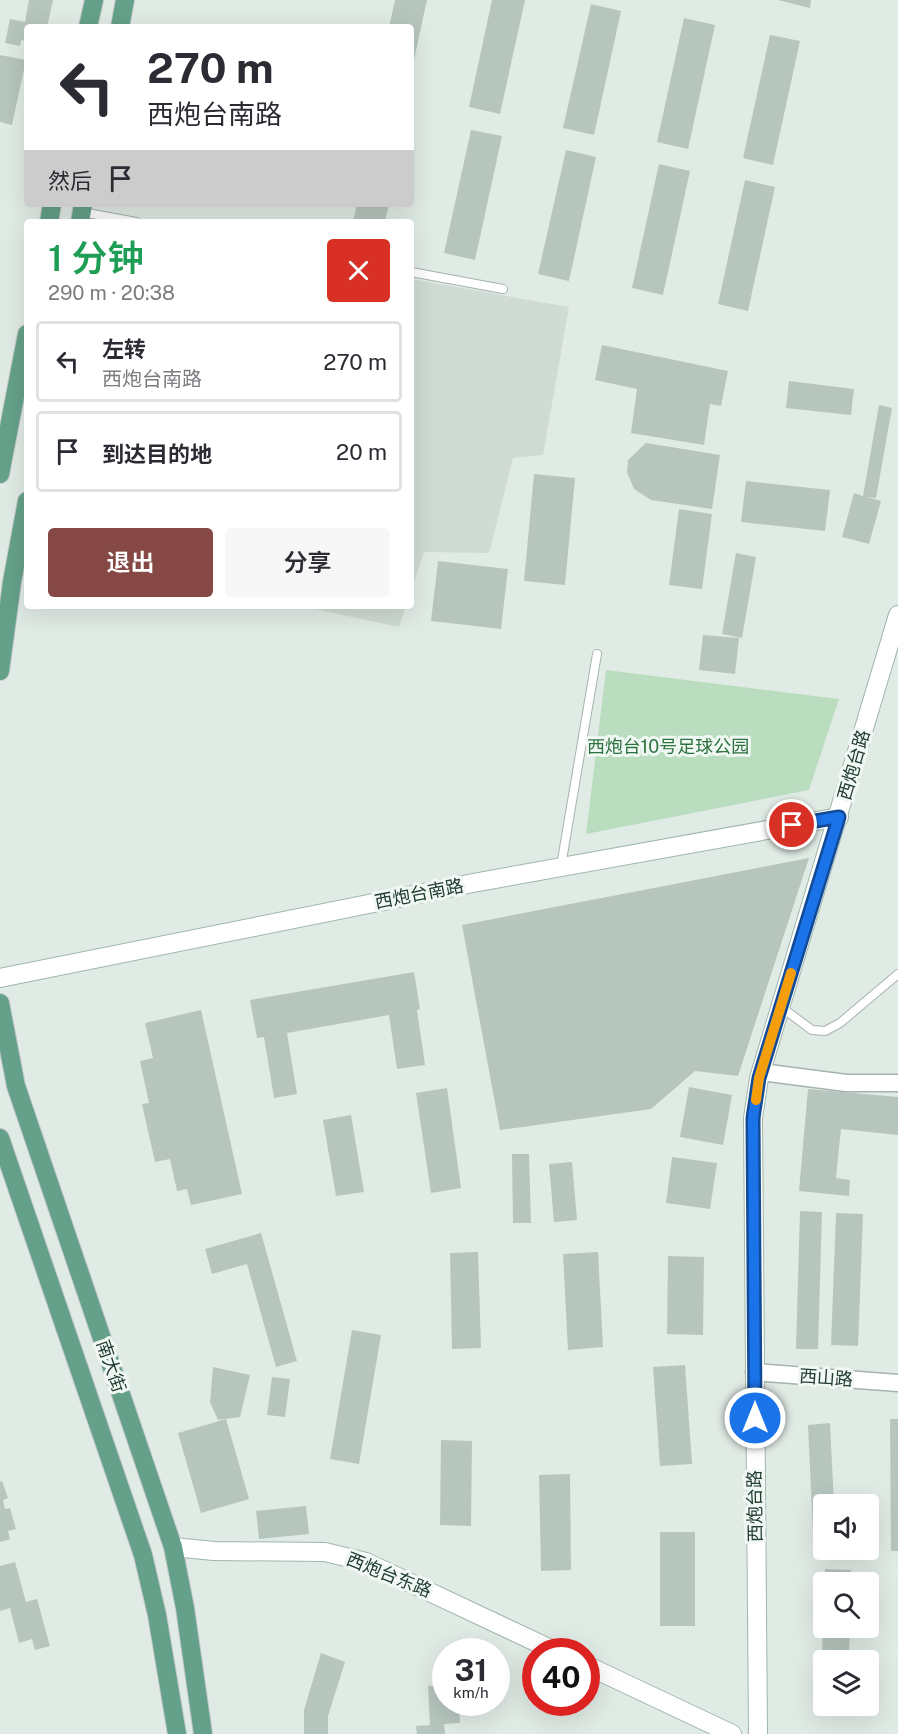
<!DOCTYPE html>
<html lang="zh">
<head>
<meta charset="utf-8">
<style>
	:root { --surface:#fff; --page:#f7f7f7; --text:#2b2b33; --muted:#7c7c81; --line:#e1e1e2; --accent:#854844 }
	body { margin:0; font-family:"Public Sans","Noto Sans SC",sans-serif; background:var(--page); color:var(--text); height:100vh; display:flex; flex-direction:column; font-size:22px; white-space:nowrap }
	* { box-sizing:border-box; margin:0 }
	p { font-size:20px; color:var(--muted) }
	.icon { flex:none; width:33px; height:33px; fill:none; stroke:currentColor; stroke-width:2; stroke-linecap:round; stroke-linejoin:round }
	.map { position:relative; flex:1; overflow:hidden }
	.drawer { position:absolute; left:24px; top:219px; width:390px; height:390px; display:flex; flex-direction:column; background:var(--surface); border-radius:6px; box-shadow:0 6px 24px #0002 }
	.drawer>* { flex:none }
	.top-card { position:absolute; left:24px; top:24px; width:390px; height:183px; border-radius:6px; box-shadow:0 6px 24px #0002; background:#fff; color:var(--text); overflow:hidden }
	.fabs { position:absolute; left:813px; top:1494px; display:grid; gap:12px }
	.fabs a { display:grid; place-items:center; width:66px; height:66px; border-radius:6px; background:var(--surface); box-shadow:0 6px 24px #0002; font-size:30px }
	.speed { position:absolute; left:432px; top:1638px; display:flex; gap:12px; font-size:30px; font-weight:700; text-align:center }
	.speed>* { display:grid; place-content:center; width:78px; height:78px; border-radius:50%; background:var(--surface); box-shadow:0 6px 24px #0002; line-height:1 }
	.speed small { font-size:15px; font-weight:400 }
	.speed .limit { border:9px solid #d22; background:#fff; color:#111 }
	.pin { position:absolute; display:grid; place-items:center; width:51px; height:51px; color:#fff; margin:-26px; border:3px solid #fff; border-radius:50%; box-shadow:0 2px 6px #0007 }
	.me { position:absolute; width:66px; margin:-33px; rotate:0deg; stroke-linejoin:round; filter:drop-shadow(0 0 4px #0008) }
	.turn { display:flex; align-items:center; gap:21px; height:126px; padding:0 24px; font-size:27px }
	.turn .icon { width:78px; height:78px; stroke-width:2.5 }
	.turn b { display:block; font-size:42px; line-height:51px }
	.then { display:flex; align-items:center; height:57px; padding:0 24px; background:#0003; gap:12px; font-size:22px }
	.round { display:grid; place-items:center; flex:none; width:63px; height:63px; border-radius:6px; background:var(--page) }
	.head { display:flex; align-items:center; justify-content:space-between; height:102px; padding:0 24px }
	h1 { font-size:36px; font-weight:600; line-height:45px; color:#1e9e55 }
	.action { display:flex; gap:12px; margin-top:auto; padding:12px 24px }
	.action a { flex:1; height:69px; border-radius:6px; background:var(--accent); color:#fff; font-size:24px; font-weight:600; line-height:69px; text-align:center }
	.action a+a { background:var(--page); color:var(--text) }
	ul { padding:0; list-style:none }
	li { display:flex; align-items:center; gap:18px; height:81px; margin:0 12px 9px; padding:0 12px; border:3px solid var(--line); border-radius:6px }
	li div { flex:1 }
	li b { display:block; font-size:22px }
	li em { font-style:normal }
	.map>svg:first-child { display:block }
	.built { fill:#cfdbd4 }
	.green { fill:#b9ddbe }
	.building { fill:#b6c6be }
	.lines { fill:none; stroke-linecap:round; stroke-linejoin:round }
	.lane-casing { stroke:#a4b3ab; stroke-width:10 }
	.street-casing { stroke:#a4b3ab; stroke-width:19 }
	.secondary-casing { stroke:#9fb7ac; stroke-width:20 }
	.primary-casing { stroke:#c1c8c5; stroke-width:20 }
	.lane { stroke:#fff; stroke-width:8 }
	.street { stroke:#fff; stroke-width:16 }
	.secondary { stroke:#fff; stroke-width:18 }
	.primary { stroke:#65a18a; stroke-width:18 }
	.route-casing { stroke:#114b97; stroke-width:15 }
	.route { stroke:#1a73e8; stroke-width:10 }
	.slow { stroke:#f59e0b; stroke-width:10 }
	.labels { text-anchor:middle; stroke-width:6; stroke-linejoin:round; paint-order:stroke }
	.park-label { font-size:18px; fill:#2b723e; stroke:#f1f8f4 }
	.street-label { font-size:18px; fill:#213c31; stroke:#f1f8f4 }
</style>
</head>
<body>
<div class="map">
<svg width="898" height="1734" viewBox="0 0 898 1734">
	<rect width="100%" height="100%" fill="#e1ebe5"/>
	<g class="built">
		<polygon points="411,279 569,307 543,455 513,458 489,553 424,552 411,590"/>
		<polygon points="301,606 406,606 399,627"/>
	</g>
	<polygon class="green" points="606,670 839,699 809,790 586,834"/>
	<g class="building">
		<polygon points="29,0 53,0 47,27 27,27 27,41 21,40 20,46 5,43 10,19 25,22"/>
		<polygon points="395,0 427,0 412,69 411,27 389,27"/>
		<polygon points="492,0 525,0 500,114 469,107"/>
		<polygon points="778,0 811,0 810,8"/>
		<polygon points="591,4 621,11 594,135 563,128"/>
		<polygon points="684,18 715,25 688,149 657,142"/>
		<polygon points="770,35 800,41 773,165 743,158"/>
		<polygon points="0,55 26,60 12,125 0,122"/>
		<polygon points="471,130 502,136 475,260 444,253"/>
		<polygon points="566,150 596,157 569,281 538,274"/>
		<polygon points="659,164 690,171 663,295 632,288"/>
		<polygon points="745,180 775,187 748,311 718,304"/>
		<polygon points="357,204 389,204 385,222 353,222"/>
		<polygon points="602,345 728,371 721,406 710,404 704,445 631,433 637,389 595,380"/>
		<polygon points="789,381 854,389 851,415 786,408"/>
		<polygon points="879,405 892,408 876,498 867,497 881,501 869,544 842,537 854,493 863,496"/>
		<polygon points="646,443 720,455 712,509 651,500 634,489 627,472 628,460"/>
		<polygon points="534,474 575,478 565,585 524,581"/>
		<polygon points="746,481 830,490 825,531 741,522"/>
		<polygon points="679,509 712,514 702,589 669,585"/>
		<polygon points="736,553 756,557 742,638 722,634"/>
		<polygon points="438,561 508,569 501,629 431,621"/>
		<polygon points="703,635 739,638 735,674 699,670"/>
		<polygon points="809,858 738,1076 695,1071 651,1109 500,1130 462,925"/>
		<polygon points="414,972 420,1009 417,1010 425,1065 397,1069 389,1015 287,1033 297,1094 274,1098 264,1037 257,1038 250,1000"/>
		<polygon points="201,1010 242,1194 191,1205 187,1189 177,1191 170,1159 155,1162 142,1104 149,1103 140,1061 153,1058 145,1023"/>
		<polygon points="689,1087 732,1095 723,1145 680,1137"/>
		<polygon points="447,1088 461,1188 431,1193 416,1093"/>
		<polygon points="808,1089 898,1097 898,1135 841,1129 836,1178 850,1180 849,1196 799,1191"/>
		<polygon points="351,1115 364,1192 336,1196 323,1120"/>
		<polygon points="512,1154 529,1154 531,1223 513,1223"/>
		<polygon points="672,1157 717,1163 710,1209 666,1203"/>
		<polygon points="572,1162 577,1220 554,1222 549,1164"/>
		<polygon points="800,1211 822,1212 818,1349 796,1349"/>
		<polygon points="836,1213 863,1214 858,1346 831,1345"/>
		<polygon points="261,1233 297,1361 276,1367 247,1264 212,1274 205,1249"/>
		<polygon points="478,1252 481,1348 452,1349 450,1253"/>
		<polygon points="598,1252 603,1347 568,1350 563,1254"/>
		<polygon points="668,1256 704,1257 703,1335 667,1334"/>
		<polygon points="352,1330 381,1335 359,1464 330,1459"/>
		<polygon points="685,1365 692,1464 660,1466 653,1367"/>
		<polygon points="213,1367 250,1375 240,1417 218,1420 210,1402"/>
		<polygon points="272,1377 290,1379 285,1417 267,1415"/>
		<polygon points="226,1419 249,1499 201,1513 178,1433"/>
		<polygon points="890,1419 898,1419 898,1551 891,1551"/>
		<polygon points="830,1423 834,1504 824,1504 824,1533 813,1533 808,1425"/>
		<polygon points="441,1440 472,1441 471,1526 440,1525"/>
		<polygon points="570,1474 571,1570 541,1571 539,1475"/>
		<polygon points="2,1481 8,1498 3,1500 5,1509 10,1508 16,1529 8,1531 10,1539 0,1542 0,1482"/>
		<polygon points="306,1506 309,1534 259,1539 256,1511"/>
		<rect x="660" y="1532" width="35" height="94"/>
		<polygon points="15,1562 26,1602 37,1599 50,1646 35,1650 32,1639 19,1643 10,1608 0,1611 0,1566"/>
		<polygon points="825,1569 851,1570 851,1582 824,1582"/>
		<polygon points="823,1628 850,1628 849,1652 822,1651"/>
		<polygon points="321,1653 345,1662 328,1716 328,1734 304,1734 304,1710"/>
		<polygon points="446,1685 446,1702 459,1702 460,1723 444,1724 445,1734 417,1734 416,1726 430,1725 428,1686"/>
	</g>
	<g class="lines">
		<defs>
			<g id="lane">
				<polyline points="82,212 136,222"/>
				<polyline points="411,272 503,289"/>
				<polyline points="561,866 597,654"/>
				<polyline points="781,1007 812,1030 825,1031 840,1023 898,974"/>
			</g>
			<g id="street">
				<polyline points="761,1072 846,1083 898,1083"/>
				<polyline points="754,1372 898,1383"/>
			</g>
			<g id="secondary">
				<polyline points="0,978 473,883 839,817"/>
				<polyline points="173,1547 214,1551 325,1552 366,1562 557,1652"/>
				<polyline points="586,1665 732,1734"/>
				<polyline points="758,1734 753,1118 759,1078 898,615"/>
			</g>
			<g id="primary">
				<polyline points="88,27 94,0"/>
				<polyline points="120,27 125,0"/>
				<polyline points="49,222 52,204"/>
				<polyline points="80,222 83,204"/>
				<polyline points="0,474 27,334"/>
				<polyline points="0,671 12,582 27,501"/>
				<polyline points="0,1003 16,1086 173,1547 185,1608 203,1734"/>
				<polyline points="0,1138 143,1555 157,1615 177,1734"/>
			</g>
		</defs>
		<use href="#lane" class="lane-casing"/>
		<use href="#street" class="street-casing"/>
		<use href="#secondary" class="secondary-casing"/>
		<use href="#primary" class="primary-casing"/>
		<use href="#lane" class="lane"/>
		<use href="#street" class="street"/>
		<use href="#secondary" class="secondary"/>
		<use href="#primary" class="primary"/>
	</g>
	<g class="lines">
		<defs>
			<polyline id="route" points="755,1418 753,1118 759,1078 839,817 792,825"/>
		</defs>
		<use href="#route" class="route-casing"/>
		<use href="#route" class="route"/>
		<polyline class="slow" points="756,1100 759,1078 791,973"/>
	</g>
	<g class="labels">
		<g class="park-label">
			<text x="668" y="753">西炮台10号足球公园</text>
		</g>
		<g class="street-label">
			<text transform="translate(854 765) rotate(-74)" y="6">西炮台路</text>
			<text transform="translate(419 894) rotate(-11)" y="6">西炮台南路</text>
			<text transform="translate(111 1366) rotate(71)" y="6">南大街</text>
			<text transform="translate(826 1378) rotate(4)" y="6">西山路</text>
			<text transform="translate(755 1506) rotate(-91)" y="6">西炮台路</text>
			<text transform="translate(389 1575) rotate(22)" y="6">西炮台东路</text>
		</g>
	</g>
</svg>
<div class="fabs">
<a><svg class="icon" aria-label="sound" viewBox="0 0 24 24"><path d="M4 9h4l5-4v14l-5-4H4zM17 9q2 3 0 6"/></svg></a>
<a><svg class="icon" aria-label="search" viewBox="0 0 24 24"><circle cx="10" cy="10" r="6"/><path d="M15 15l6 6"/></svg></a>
<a><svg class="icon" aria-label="layers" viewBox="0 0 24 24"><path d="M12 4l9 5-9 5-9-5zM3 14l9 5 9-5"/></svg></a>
</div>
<div class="speed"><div>31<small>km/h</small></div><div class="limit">40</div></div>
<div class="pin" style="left:792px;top:825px;background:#d93025"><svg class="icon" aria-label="arrive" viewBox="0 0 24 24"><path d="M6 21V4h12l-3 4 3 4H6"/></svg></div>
<svg class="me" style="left:755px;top:1418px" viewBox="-20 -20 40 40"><circle r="17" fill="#1a73e8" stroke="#fff" stroke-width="3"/><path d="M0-11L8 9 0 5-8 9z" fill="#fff"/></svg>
<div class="top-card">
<div class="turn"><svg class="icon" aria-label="left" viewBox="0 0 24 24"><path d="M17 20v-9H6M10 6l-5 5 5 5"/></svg><div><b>270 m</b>西炮台南路</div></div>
<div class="then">然后<svg class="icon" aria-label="arrive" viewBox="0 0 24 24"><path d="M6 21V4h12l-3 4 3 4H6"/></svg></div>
</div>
<section class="drawer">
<div class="head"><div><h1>1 分钟</h1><p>290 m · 20:38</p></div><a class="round" style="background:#d93025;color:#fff"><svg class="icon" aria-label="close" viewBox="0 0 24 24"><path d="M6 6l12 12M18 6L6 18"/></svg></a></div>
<ul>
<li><svg class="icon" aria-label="left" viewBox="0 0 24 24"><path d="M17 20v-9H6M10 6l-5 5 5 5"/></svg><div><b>左转</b><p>西炮台南路</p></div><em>270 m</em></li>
<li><svg class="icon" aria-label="arrive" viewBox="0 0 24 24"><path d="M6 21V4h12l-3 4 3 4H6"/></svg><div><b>到达目的地</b></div><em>20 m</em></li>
</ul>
<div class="action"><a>退出</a><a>分享</a></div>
</section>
</div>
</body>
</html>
